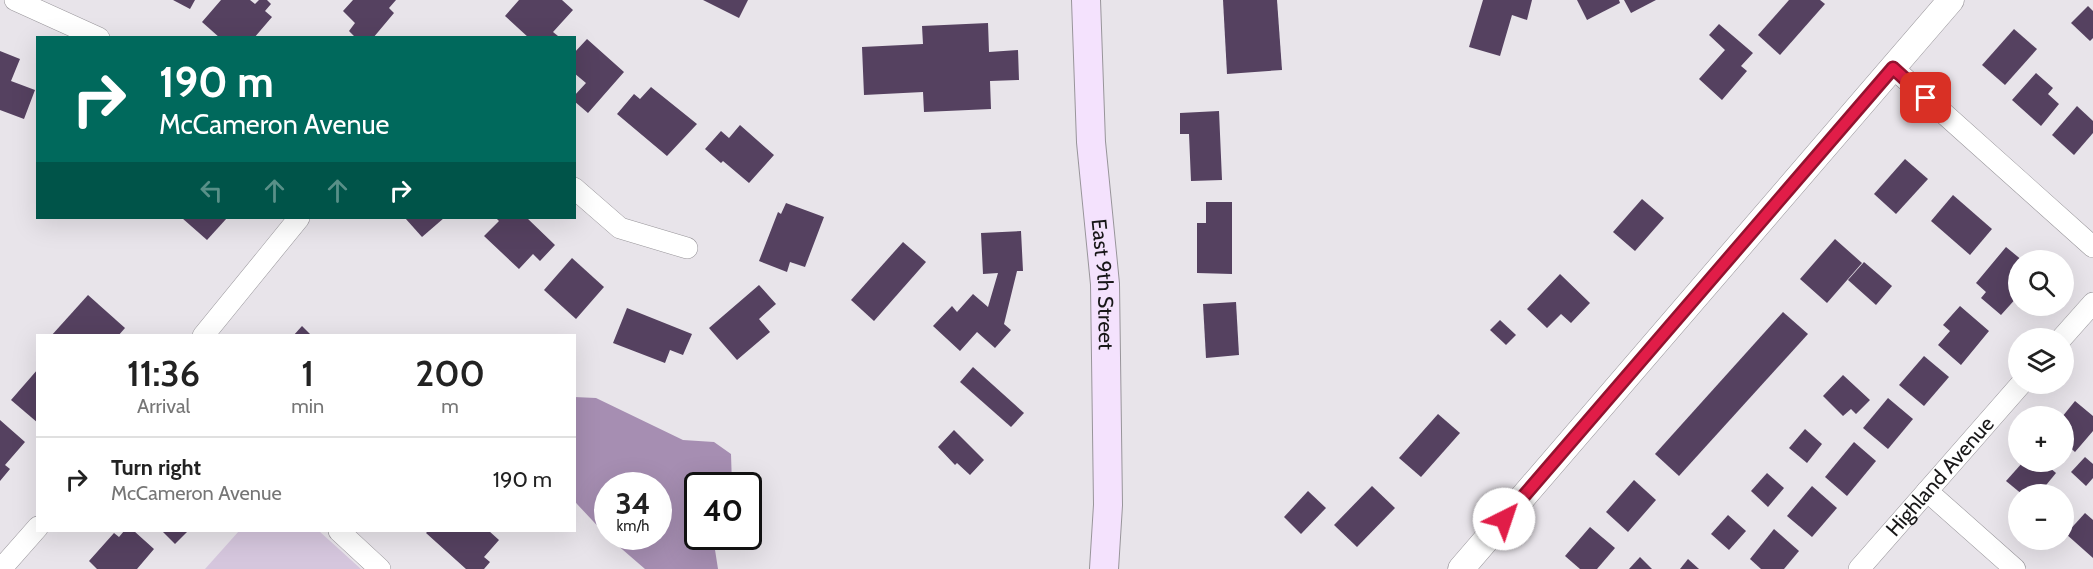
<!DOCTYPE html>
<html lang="en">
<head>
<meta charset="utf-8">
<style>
	:root { --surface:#fff; --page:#f6f6f6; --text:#222; --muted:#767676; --line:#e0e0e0 }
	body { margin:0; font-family:Cabin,sans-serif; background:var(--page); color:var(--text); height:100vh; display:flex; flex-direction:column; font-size:22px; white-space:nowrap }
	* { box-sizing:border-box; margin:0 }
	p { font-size:20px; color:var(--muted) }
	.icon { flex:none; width:33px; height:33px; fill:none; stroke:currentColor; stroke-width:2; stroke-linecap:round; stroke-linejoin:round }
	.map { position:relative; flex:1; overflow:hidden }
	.sheet { position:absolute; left:36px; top:334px; width:540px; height:198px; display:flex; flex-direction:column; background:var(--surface); border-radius:0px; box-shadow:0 6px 24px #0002 }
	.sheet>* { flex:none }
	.hud { position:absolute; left:36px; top:36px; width:540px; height:183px; border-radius:0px; box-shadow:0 6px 24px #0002; background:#00695c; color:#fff; overflow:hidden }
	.buttons { position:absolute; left:2008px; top:250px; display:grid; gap:12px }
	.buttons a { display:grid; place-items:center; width:66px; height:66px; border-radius:50%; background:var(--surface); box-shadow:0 6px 24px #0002; font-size:30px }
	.speed { position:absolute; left:594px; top:472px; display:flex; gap:12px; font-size:30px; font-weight:700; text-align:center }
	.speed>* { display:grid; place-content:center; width:78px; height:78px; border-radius:50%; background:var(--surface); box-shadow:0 6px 24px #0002; line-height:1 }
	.speed small { font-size:15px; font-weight:400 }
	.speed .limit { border:3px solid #111; border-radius:9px; background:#fff; color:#111 }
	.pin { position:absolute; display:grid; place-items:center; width:51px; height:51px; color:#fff; margin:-26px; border-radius:12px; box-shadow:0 3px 9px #0006 }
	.me { position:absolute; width:66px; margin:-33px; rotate:41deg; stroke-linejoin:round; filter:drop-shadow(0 0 4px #0008) }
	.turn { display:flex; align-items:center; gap:21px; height:126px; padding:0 24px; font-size:27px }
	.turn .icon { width:78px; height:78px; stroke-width:2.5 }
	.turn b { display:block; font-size:42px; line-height:51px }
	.lanes { display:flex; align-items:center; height:57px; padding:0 24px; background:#0003; justify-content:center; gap:30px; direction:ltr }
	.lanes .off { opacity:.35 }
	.eta { display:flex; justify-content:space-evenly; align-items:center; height:102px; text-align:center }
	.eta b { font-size:36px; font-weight:600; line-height:42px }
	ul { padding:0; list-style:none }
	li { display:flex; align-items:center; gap:18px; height:84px; padding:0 24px; border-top:2px solid var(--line) }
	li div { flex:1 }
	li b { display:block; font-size:22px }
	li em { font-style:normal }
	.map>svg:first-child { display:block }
	.green { fill:#d5c6dd }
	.water { fill:#a68eb2 }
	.building { fill:#554160 }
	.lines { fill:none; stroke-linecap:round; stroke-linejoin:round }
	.minor-casing { stroke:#98959a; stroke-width:22 }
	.tertiary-casing { stroke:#98959a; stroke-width:27 }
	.secondary-casing { stroke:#98959a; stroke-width:30 }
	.minor { stroke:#fff; stroke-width:21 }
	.tertiary { stroke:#fff; stroke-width:26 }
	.secondary { stroke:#f4e2fd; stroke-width:28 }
	.route-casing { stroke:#92132f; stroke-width:15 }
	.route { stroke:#e11d48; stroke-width:10 }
	.labels { text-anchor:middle; stroke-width:6; stroke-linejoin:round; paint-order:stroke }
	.street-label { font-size:21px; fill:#181718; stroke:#e8e4ea }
</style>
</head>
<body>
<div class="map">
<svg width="2093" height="569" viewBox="0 0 2093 569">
	<rect width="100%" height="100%" fill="#e8e4ea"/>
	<polygon class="green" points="239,531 319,531 361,569 205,569"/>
	<polygon class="water" points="574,397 596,398 683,440 714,442 731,454 732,486 698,486 698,537 713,537 718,569 645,569 608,537 658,537 658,486 608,486 607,536 577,504 574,500"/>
	<g class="building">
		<polygon points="173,0 195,0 190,9"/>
		<polygon points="221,0 250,0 255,4 259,0 267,0 271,4 265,11 272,17 254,38 220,38 202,22"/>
		<polygon points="353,0 396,0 389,8 394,13 373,38 356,38 349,31 355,23 343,11"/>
		<polygon points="519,0 562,0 573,10 553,32 558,36 556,38 529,38 505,16"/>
		<polygon points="703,0 748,0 739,18"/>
		<polygon points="1223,0 1277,0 1282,70 1227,74"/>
		<polygon points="1483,0 1532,0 1527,20 1512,15 1500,56 1469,47"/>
		<polygon points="1577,0 1619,0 1620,3 1587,20"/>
		<polygon points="1624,0 1656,0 1631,13"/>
		<polygon points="1789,0 1820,0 1825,4 1780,55 1758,35"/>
		<polygon points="2088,6 2093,11 2093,38 2090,41 2071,23"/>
		<polygon points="988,23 989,52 1018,50 1019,80 990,81 991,109 924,112 923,92 864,95 862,47 923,44 922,26"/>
		<polygon points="1719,24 1753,53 1741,66 1747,71 1722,100 1699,79 1725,50 1709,35"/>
		<polygon points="2014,29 2037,49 2005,85 1982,65"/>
		<polygon points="587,39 624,72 588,113 574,101 574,96 586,83 574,73 574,53"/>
		<polygon points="0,51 20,59 11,81 35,90 24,119 0,110"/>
		<polygon points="2036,73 2053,88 2048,94 2059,104 2041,126 2012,100"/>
		<polygon points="651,87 697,124 667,156 617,114 634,94 640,99"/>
		<polygon points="2077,106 2093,121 2093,133 2074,155 2052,135"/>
		<polygon points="1219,111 1222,180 1191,181 1189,134 1180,134 1180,113"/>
		<polygon points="740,125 774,155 749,183 723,161 721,163 705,149 721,131 729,138"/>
		<polygon points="1905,159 1928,179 1896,214 1874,194"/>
		<polygon points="1953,195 1992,229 1970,255 1931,221"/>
		<polygon points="1642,199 1664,218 1635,251 1613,232"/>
		<polygon points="1206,202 1232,202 1232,274 1197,273 1197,223 1206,223"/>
		<polygon points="786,203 824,217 805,267 790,262 787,272 759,261 778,212 781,214"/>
		<polygon points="182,218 227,218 207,240"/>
		<polygon points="405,218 444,218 422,237"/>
		<polygon points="496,218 527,218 555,245 540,261 533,254 519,269 484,236 499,221"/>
		<polygon points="1021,231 1023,271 1017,271 1004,324 1011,330 995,348 977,332 960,351 933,326 952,306 957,312 973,294 988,307 998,273 983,274 981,233"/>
		<polygon points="1835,239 1862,263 1827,303 1800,279"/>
		<polygon points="903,242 926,262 874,321 851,300"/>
		<polygon points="2006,247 2023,261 2019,261 2019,295 2001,315 1981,298 1986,292 1976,283"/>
		<polygon points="572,258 604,287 576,319 544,290"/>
		<polygon points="1864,262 1892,286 1876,305 1848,280"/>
		<polygon points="1560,274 1590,303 1571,323 1561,314 1547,328 1527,309"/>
		<polygon points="759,285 776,304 759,319 770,332 737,360 709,328"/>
		<polygon points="88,295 125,328 118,336 51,336"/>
		<polygon points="1236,302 1239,355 1206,358 1203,304"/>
		<polygon points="1960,306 1989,331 1961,365 1938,345 1950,331 1943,325"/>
		<polygon points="627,308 692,334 683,355 670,350 665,363 613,343"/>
		<polygon points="1783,312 1808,334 1679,476 1655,454"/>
		<polygon points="1500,320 1516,335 1506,345 1490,330"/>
		<polygon points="302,326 312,336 293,336"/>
		<polygon points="1924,356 1949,377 1924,406 1899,385"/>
		<polygon points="973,367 1024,413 1011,427 960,382"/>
		<polygon points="38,369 38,423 11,400"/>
		<polygon points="1843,375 1870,400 1856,414 1851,409 1843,416 1823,396"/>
		<polygon points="1888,398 1913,419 1888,449 1863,428"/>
		<polygon points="2075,401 2093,416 2093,431 2075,452 2064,442 2064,417 2062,417"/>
		<polygon points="1438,414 1460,433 1421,477 1399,458"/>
		<polygon points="0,420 25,442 5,465 10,469 0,481"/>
		<polygon points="1805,429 1822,444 1807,463 1789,448"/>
		<polygon points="954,430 984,460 970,475 957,463 955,465 938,447"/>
		<polygon points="1854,442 1876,461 1847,496 1825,477"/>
		<polygon points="2085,457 2093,464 2093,478 2086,486 2071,472"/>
		<polygon points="2023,462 2043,462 2056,473 2038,495 2023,495 2006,481"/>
		<polygon points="1767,473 1784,488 1768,507 1751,491"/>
		<polygon points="1634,480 1656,500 1628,532 1606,512"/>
		<polygon points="1372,486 1395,508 1357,547 1334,525"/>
		<polygon points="1812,486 1837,508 1812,537 1787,516"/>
		<polygon points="1308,491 1326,508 1301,534 1284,517"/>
		<polygon points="2085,513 2093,520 2093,558 2066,534"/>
		<polygon points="1728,515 1746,531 1729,550 1711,534"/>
		<polygon points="1590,527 1615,548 1597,569 1580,569 1565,556"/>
		<polygon points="1774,529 1799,551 1784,569 1761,569 1750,559"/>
		<polygon points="124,531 134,531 154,549 137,569 97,569 89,561 114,533 119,537"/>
		<polygon points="162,531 188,531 175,544"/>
		<polygon points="428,531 489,531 499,540 484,557 490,562 484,569 466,569 426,533"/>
		<polygon points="1640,557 1652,569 1629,569"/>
		<polygon points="1688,559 1699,569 1680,569"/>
	</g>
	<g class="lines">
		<defs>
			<g id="minor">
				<polyline points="15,0 99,38"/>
				<polyline points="1893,68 2093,247"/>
				<polyline points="574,188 620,228 687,248"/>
				<polyline points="203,336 299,218"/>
				<polyline points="2061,339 2093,303"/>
				<polyline points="1927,491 2015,569"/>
				<polyline points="339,531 380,569"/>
				<polyline points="1,569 38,527"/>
				<path id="s1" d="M 1859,569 L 2021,384"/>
			</g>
			<polyline id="tertiary" points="1461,569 1951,0"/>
			<g id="secondary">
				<path id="s2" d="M 1086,0 L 1091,142 L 1105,284 L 1108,505 L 1104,569"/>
			</g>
		</defs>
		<use href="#minor" class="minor-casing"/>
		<use href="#tertiary" class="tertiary-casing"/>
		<use href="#secondary" class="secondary-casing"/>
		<use href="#minor" class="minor"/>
		<use href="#tertiary" class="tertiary"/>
		<use href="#secondary" class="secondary"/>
	</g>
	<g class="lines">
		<defs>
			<polyline id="route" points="1504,519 1893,68 1926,98"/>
		</defs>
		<use href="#route" class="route-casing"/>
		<use href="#route" class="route"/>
	</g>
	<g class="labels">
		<g class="street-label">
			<text dy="7" stroke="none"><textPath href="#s2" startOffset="285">East 9th Street</textPath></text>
			<text dy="7" stroke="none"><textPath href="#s1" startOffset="123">Highland Avenue</textPath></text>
		</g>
	</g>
</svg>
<div class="buttons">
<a><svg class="icon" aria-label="search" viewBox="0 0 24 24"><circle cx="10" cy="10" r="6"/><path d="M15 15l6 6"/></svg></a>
<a><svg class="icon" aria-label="layers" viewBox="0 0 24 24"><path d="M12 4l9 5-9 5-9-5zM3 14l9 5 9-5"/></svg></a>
<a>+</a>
<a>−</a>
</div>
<div class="speed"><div>34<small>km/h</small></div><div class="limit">40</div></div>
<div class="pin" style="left:1926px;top:98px;background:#d93025"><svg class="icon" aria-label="arrive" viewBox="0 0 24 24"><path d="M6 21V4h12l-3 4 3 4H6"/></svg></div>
<svg class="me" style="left:1504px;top:519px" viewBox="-20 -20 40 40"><circle r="19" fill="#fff"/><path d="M0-13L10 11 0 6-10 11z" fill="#e11d48"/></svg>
<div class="hud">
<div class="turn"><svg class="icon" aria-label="right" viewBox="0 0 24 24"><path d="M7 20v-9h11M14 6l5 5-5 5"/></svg><div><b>190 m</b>McCameron Avenue</div></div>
<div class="lanes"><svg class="icon off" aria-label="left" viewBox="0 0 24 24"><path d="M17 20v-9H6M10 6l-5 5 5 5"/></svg><svg class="icon off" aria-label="ahead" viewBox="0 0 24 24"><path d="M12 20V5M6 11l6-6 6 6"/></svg><svg class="icon off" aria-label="ahead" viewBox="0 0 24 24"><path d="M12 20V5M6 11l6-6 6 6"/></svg><svg class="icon" aria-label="right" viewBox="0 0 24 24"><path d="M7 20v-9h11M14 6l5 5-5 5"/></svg></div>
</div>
<section class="sheet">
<div class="eta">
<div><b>11:36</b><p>Arrival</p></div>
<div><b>1</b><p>min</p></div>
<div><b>200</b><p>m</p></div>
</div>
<ul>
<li><svg class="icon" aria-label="right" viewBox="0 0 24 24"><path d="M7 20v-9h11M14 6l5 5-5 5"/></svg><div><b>Turn right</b><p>McCameron Avenue</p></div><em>190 m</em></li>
</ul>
</section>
</div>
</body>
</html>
